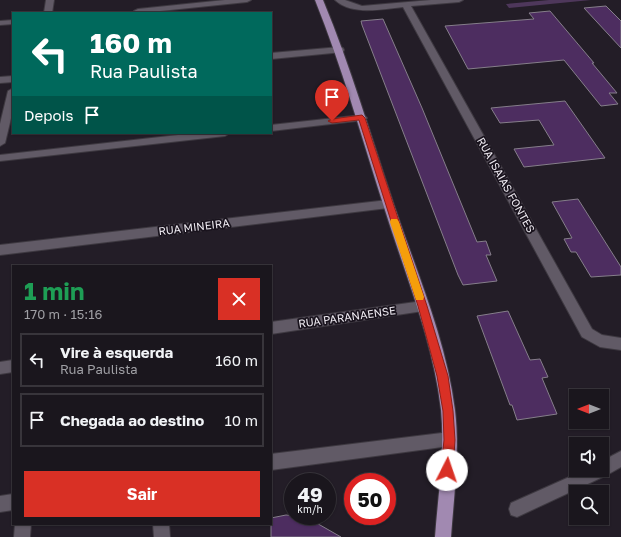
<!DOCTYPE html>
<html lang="pt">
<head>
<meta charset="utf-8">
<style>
	:root { --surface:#1a161d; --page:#231f26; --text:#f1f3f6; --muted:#9f9fa4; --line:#38353b; --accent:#d93025 }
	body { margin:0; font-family:"Golos Text",sans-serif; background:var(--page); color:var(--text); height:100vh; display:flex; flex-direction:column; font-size:15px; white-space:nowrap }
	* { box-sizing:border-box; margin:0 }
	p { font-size:13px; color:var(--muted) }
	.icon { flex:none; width:22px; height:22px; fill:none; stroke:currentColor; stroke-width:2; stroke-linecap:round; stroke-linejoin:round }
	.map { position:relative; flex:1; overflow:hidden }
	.drawer { position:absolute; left:12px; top:265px; width:260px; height:260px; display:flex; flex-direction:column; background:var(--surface); border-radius:0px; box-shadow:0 1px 3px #0004,0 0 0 1px var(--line) }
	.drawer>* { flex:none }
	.hud { position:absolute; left:12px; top:12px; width:260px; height:122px; border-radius:0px; box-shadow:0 1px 3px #0004,0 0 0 1px var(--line); background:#00695c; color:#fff; overflow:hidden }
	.needle { width:26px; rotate:270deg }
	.tools { position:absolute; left:569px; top:389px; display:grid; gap:8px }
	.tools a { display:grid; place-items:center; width:40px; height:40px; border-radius:0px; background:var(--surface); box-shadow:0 1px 3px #0004,0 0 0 1px var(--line); font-size:20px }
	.speed { position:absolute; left:284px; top:473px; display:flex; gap:8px; font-size:20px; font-weight:700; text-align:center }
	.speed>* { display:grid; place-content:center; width:52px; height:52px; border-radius:50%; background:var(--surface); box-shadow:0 1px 3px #0004,0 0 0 1px var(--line); line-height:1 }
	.speed small { font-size:10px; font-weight:400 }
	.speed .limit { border:6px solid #d22; background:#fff; color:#111 }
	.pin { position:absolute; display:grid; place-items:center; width:34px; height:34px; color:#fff; margin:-41px -17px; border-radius:50% 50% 50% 0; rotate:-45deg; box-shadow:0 0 4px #0007 }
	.pin .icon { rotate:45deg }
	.me { position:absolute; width:44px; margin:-22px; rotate:4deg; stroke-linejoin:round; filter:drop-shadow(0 0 3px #0008) }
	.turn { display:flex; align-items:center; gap:14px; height:84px; padding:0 12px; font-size:18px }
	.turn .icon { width:52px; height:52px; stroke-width:2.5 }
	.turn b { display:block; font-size:28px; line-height:34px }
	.then { display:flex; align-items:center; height:38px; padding:0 12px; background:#0003; gap:8px; font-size:15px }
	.round { display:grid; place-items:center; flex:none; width:42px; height:42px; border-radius:0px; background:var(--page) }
	.summary { display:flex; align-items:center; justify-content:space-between; height:68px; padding:0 12px }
	h1 { font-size:24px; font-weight:700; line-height:30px; color:#1e9e55 }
	.button { display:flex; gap:8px; margin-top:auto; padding:8px 12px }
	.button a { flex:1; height:46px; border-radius:0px; background:var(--accent); color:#fff; font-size:16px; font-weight:700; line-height:46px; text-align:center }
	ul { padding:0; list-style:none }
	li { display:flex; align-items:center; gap:12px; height:54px; margin:0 8px 6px; padding:0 4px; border:2px solid var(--line); border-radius:0px }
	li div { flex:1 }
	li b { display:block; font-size:15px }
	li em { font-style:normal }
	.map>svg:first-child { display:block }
	.green { fill:#4e375b }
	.building { fill:#4d2d60; stroke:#857e8a }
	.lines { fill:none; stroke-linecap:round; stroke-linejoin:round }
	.minor-casing { stroke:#3e3941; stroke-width:2 }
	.major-casing { stroke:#3e3941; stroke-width:2 }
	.minor { fill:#615a66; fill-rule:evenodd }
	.major { fill:#a189b1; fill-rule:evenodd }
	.route { fill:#d93025; stroke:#8d1f18 }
	.slow { fill:#f59e0b }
	.labels { text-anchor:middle; stroke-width:3.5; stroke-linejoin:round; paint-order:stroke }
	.street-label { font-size:11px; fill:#eeeaf1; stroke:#19131d }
</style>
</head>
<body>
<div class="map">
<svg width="621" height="537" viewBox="0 0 621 537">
	<rect width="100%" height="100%" fill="#231d27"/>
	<polygon class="green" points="549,0 591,0 509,8 506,4"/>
	<g class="building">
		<polygon points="606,6 621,21 621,48 584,8"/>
		<polygon points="550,11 594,63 592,63 617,93 609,93 618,104 601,106 564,60 468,69 445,26 534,19 529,13"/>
		<polygon points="383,19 422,108 477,242 486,241 491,255 486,255 497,281 463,285 458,275 362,25 361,21"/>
		<polygon points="565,101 605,158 524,167 514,149 554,145 539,120 500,123 491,108"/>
		<polygon points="578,199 621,267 621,275 591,277 576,252 571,252 564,239 572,238 552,202"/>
		<polygon points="508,311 530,360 540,359 548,377 542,378 557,414 517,420 512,405 510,405 477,316"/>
		<polygon points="286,515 306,517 341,537 271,537 271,518"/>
	</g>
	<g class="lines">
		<defs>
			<g id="minor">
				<polygon points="46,0 54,0 52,13 44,13"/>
				<polygon points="225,0 251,0 247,2 141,13 135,13 134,11 138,9"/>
				<path d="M 335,0 L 345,0 L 362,6 L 431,0 L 463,0 L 459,2 L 411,6 L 592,329 L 602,335 L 621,338 L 621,350 L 600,347 L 582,337 L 403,7 C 383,9 352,16 335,0 Z"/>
				<polygon points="13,20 13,24 0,25 0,21"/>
				<polygon points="340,47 343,48 344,50 343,52 271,59 271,53"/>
				<polygon points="13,76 13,82 0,83 0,77"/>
				<polygon points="13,88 13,110 5,143 0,146 0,124 8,91"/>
				<polygon points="362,115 365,116 367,118 365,120 271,131 271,125"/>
				<polygon points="196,133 230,133 225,136 0,161 0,155"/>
				<polygon points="388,200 392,201 393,204 392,207 388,208 0,255 0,245"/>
				<polygon points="423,301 427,302 429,306 427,310 423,311 271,334 271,322"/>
				<polygon points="13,360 13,372 0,374 0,362"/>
				<polygon points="450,432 455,434 457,439 455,444 450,446 271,470 271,454"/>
				<polygon points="621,451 621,467 607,475 517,517 511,515 509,509 511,503 585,470 602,470 602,461"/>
				<polygon points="13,494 13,510 0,512 0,496"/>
				<polygon points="15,524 31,524 30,537 14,537"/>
				<polygon points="153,524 169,524 170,537 154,537"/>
			</g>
			<path id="major" d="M 315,0 L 323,0 C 351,67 371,137 394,205 C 417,273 446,339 455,410 C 460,452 454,495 451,537 L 435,537 C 438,495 445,452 441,410 C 433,339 404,272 383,204 C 361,135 342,67 315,0 Z"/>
		</defs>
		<use href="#minor" class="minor-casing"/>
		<use href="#major" class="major-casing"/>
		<use href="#minor" class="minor"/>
		<use href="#major" class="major"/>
	</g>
	<polygon class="route" points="362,115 365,118 427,306 448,376 453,411 455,440 453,470 451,474 447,476 443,474 441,470 444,440 443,411 437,376 418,306 359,120 332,123 328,121 332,119"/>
	<polygon class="slow" points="391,219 397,219 399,222 424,297 423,300 416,300 390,222"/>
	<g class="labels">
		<g class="street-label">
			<text transform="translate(506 185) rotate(61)" y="4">RUA ISAIAS FONTES</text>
			<text transform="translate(194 227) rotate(-7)" y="4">RUA MINEIRA</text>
			<text transform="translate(347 317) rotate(-8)" y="4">RUA PARANAENSE</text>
		</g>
	</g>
</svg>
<div class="tools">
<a><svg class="needle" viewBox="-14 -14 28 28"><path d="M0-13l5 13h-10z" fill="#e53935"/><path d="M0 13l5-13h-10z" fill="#9f9fa4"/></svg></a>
<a><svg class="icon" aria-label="sound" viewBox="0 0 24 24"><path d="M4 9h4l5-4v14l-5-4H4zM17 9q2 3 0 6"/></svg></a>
<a><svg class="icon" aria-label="search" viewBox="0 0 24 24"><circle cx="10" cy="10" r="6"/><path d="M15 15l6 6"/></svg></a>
</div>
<div class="speed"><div>49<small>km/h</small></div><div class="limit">50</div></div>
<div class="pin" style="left:332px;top:121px;background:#d93025"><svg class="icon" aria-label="arrive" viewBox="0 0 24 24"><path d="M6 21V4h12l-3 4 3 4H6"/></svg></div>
<svg class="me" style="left:447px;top:470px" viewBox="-20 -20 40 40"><circle r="19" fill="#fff"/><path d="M0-13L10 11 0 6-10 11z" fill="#d93025"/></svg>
<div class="hud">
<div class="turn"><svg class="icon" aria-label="left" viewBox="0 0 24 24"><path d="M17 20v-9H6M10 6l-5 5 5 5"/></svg><div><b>160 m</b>Rua Paulista</div></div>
<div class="then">Depois<svg class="icon" aria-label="arrive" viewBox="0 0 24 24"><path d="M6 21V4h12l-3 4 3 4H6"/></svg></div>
</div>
<section class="drawer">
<div class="summary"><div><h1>1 min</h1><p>170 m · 15:16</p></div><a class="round" style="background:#d93025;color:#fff"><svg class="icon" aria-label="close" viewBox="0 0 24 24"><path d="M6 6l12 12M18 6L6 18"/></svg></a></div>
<ul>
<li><svg class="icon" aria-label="left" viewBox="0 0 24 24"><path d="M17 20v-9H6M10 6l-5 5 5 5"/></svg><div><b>Vire à esquerda</b><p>Rua Paulista</p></div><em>160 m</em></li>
<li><svg class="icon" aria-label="arrive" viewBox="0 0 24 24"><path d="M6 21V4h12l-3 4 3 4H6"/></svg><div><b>Chegada ao destino</b></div><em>10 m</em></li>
</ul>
<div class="button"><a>Sair</a></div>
</section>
</div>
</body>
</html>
